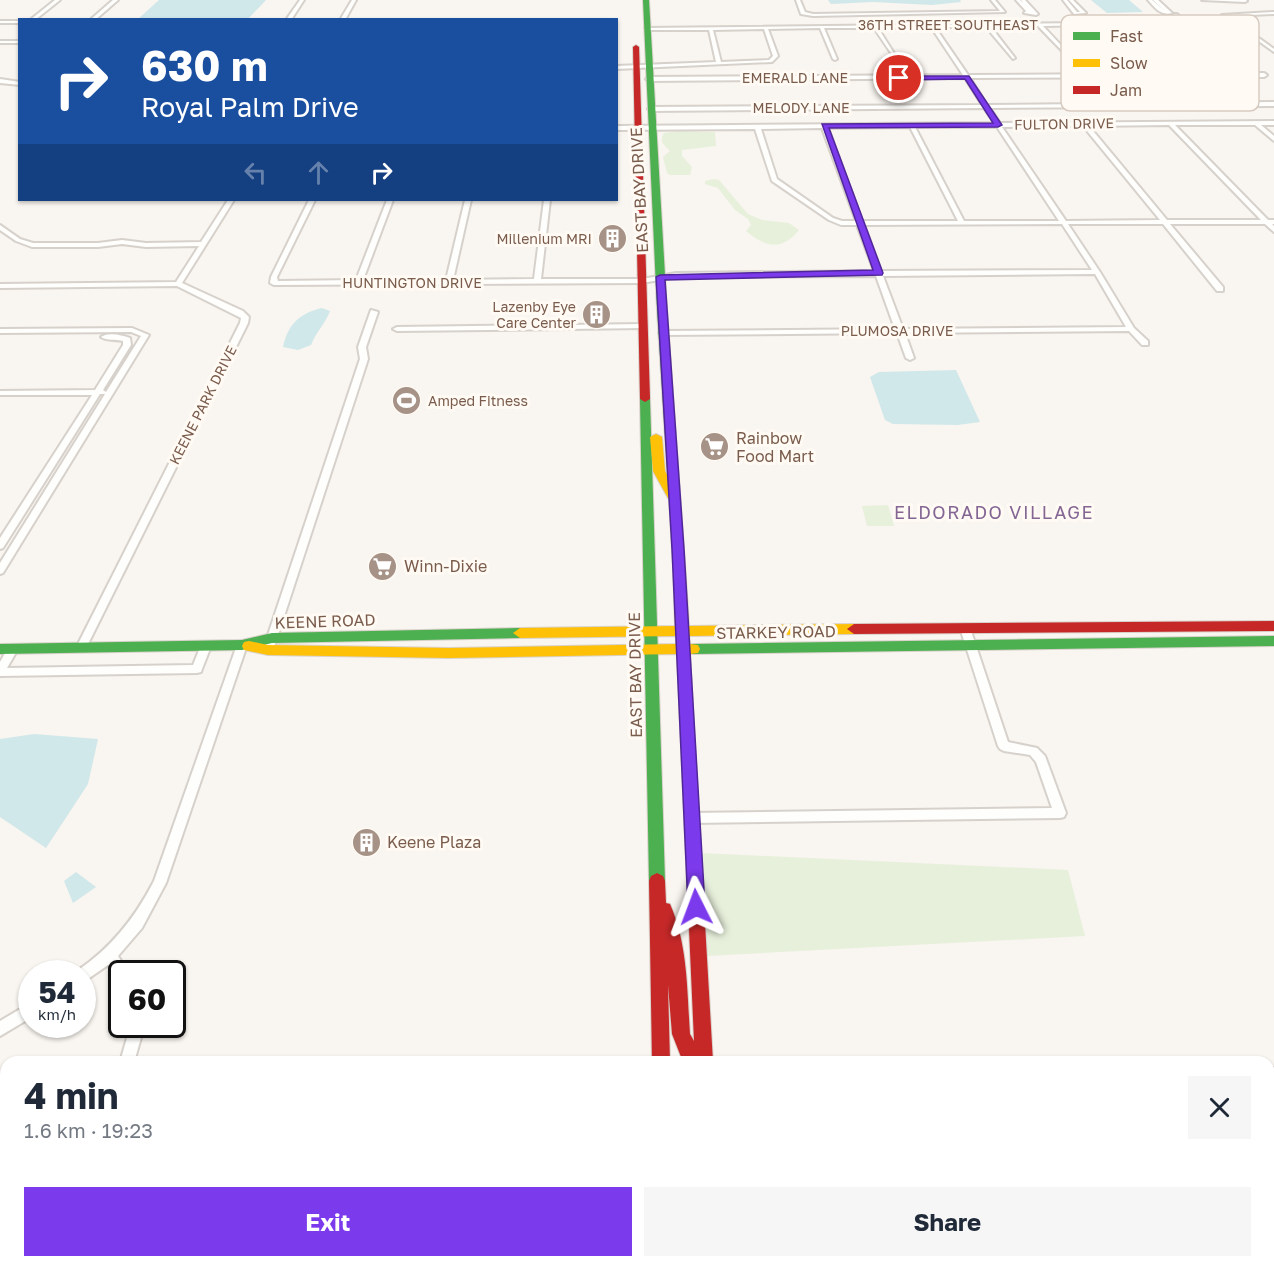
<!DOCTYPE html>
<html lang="en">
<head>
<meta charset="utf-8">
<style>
	:root { --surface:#fff; --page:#f6f6f7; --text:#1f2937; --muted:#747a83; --accent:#7c3aed }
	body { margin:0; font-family:"Golos Text",sans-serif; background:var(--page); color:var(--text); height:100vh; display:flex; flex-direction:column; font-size:22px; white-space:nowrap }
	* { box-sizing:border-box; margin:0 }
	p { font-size:20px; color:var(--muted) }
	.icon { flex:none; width:33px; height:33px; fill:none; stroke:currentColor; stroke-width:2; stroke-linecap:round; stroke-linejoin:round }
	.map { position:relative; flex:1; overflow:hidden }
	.panel { position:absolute; left:0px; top:1056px; width:1275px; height:212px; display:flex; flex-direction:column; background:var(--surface); border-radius:18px 18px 0 0; box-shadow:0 2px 4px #0004 }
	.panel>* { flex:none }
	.banner { position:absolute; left:18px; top:18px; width:600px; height:183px; border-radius:0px; box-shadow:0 2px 4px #0004; background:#1a4fa0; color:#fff; overflow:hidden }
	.speed { position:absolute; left:18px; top:960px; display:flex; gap:12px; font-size:30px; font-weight:700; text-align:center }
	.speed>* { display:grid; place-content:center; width:78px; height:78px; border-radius:50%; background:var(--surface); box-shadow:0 2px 4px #0004; line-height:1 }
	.speed small { font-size:15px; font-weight:400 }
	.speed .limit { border:3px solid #111; border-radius:9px; background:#fff; color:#111 }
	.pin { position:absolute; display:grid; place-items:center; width:51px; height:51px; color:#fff; margin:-26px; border:3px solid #fff; border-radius:50%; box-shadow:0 2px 6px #0007 }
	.me { position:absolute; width:66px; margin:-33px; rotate:357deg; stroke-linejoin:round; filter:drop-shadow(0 0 4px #0008) }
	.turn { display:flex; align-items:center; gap:21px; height:126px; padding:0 24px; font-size:27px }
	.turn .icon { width:78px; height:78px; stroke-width:2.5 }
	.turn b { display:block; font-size:42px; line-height:51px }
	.lanes { display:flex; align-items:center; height:57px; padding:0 24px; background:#0003; justify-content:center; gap:30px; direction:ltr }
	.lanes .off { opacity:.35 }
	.round { display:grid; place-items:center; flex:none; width:63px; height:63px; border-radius:0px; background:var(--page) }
	.headline { display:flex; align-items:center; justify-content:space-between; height:102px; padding:0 24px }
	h1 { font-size:36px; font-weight:700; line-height:45px }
	.action { display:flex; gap:12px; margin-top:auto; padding:12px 24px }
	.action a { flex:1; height:69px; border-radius:0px; background:var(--accent); color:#fff; font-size:24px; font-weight:700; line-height:69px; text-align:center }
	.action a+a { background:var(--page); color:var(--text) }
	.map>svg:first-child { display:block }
	.green { fill:#e7f0db }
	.water { fill:#d0e8ea }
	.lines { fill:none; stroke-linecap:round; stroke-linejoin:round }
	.street-casing { stroke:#d7d1cb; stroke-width:4 }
	.fast-casing { stroke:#d9d2cb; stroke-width:2 }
	.slow-casing { stroke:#d9d2cb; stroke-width:2 }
	.jam-casing { stroke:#d9d2cb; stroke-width:2 }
	.street { fill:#fefefd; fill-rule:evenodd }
	.fast { fill:#4caf50; fill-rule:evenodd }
	.slow { fill:#ffc107; fill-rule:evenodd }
	.jam { fill:#c62828; fill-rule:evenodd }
	.route { fill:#7c3aed; stroke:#51269a; stroke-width:1.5 }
	.labels { text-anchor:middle; stroke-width:6; stroke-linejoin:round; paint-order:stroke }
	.far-street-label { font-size:14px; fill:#7a5c4d; stroke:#fffaf3 }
	.far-poi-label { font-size:14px; fill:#7a5c4d; stroke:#fffaf3; text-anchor:end }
	.street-label { font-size:16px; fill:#7a5c4d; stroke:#fffaf3 }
	.poi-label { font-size:16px; fill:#7a5c4d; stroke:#fffaf3; text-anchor:start }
	.neighbourhood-label { font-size:18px; letter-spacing:1.5px; fill:#846695; stroke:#fffaf3 }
	.key { fill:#fffaf3; stroke:#d7cbc1; stroke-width:1.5 }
	.key-label { font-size:16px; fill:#7a5c4d }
</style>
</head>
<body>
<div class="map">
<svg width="1274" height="1267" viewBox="0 0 1274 1267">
	<rect width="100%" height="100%" fill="#f9f5f0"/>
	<g class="green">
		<path d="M 678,131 L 715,132 L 716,146 L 682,150 L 682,156 L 692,167 L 690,175 L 670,175 L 667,173 L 663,157 L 670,151 C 663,144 659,142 664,133 Z"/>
		<path d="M 714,179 L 719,180 L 748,214 L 762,220 L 789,223 L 799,230 C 781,252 765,247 746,231 L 751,225 L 748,219 L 735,210 L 718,188 L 705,184 L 705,181 Z"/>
		<polygon points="888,505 894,526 867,526 862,506"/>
		<polygon points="701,853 1068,870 1085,936 707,956"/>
	</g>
	<g class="water">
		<polygon points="159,0 266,0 248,19 138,19"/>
		<polygon points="828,0 960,0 961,2 932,5 873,2 831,4"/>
		<polygon points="1091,0 1129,0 1143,12 1107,13"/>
		<path d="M 322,308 L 330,311 C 325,324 316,332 311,345 L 298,350 L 283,347 C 288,324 300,313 322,308 Z"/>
		<polygon points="956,370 980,422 958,425 893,424 885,420 870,377 879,372"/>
		<polygon points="34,734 98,739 88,784 46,848 0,817 0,739"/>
		<polygon points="76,872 96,887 73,903 64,881"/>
	</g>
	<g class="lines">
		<defs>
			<g id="street">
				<polygon points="55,0 60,0 35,20 30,20"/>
				<polygon points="113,0 118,0 95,20 90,20"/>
				<polygon points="300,0 304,0 291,20 286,20"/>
				<polygon points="352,0 356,0 345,20 340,20"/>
				<polygon points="796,0 800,0 805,12 813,14 1000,11 991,0 995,0 1005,12 813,16 801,14"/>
				<polygon points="1016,0 1020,0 1023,3 1021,0 1025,0 1038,14 1036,15 1024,13 1026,11"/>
				<polygon points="1063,0 1067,0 1077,12 1080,12 1069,0 1073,0 1086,13 1074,14"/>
				<path d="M 1148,0 L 1152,0 L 1165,11 L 1153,0 L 1158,0 L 1172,13 C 1161,16 1155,8 1148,0 Z"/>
				<polygon points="1202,0 1246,0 1247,1 1245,2"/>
				<polygon points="1274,12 1274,14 1228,16 1274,49 1274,52 1222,15"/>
				<path d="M 1173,14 L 1177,14 L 1218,50 L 1218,52 L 1128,52 L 1121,50 L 1096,25 L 1043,26 L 1072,57 L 1070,59 L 1038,26 L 991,27 L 1015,58 L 1013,59 L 986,27 L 935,27 L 968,75 L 1264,73 L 1267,75 L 1264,77 L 970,78 L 987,105 L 1274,102 L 1274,106 L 990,108 L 1000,123 L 1274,121 L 1274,125 L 1261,125 L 1274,136 L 1274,141 L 1255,125 L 1175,125 L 1268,220 L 1274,220 L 1274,224 L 1272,224 L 1274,226 L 1274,232 L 1265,224 L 1170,224 L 1223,287 L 1223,291 L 1217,291 L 1163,224 L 1068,224 L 1100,272 L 1134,328 L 1148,341 L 1148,345 L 1142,345 L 1129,331 L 905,333 L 914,358 L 910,360 L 906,358 L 897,333 L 663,335 L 659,333 L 663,331 L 895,329 L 876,276 L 676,277 L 642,283 L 274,285 L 270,283 L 271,277 L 309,200 L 315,200 L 277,277 L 278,281 L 356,280 L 387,200 L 393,200 L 363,280 L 446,280 L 465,200 L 471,200 L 453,280 L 534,279 L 544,200 L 550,200 L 541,279 L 642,279 L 676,273 L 874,271 L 857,225 L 841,225 L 829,220 L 772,181 L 755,129 L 616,130 L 616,126 L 995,123 L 984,108 L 651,111 L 648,109 L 651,107 L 982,105 L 965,78 L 649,81 L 646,79 L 649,77 L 963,75 L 931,27 L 878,28 L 897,58 L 895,59 L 874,28 L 824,28 L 837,59 L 835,60 L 833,59 L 820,28 L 768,29 L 778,56 L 772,62 L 616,69 L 616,66 L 716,62 L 709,30 L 647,30 L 645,28 L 1180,22 ZM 1183,24 L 1212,50 L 1129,50 L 1125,48 L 1101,25 ZM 764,29 L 773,56 L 769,60 L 721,62 L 713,30 ZM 1169,125 L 1261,220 L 1167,220 L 1089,126 ZM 1083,126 L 1160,220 L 1066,221 L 1002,127 ZM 910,127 L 958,221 L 862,221 L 828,128 ZM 915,127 L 997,127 L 1059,221 L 964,221 ZM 822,128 L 856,221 L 842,221 L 833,218 L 777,179 L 761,129 ZM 1062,224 L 1092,270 L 881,271 L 864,225 ZM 1095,274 L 1126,327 L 903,329 L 883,276 Z"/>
				<rect x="0" y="21" width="20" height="2"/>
				<rect x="0" y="41" width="20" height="2"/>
				<polygon points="0,79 20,82 20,85 0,83"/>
				<polygon points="228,200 234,200 182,283 243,311 249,317 248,323 86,648 85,651 77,651 76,648 240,323 241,318 177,286 0,288 0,284 176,282 199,246 146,247 122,244 98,247 32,247 16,241 0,230 0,225 20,239 33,243 98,243 122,240 146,243 201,242"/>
				<polygon points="371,310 378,312 366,347 368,359 275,644 274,647 266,647 265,644 360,359 358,347"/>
				<polygon points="643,324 646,324 646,328 397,331 393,329 397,327"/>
				<path d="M 132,328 L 149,335 L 3,573 L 0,574 L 0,563 L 105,394 L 100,394 L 3,548 L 0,549 L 0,538 L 92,395 L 0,395 L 0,391 L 95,390 L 123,345 L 123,341 C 116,339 106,341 101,337 C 109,332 121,335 130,338 L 131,345 L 103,390 L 106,392 L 141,336 L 131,332 L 0,333 L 0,329 Z"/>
				<polygon points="965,624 970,628 1008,742 1037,748 1045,756 1066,813 1064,817 1060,818 692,823 688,822 686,818 688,814 692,813 1052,808 1036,762 1030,755 1004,751 1000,749 998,746 960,628"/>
				<path d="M 242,641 L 246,642 L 247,645 L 166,883 L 142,928 L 118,956 L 130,974 L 122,974 L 122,980 L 118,979 L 108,965 L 82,983 L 82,974 L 76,974 L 77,971 C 111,948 135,918 154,881 L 237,645 L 238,642 Z"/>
				<polygon points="206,642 210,643 211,646 202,669 201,672 197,673 0,676 0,662 9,646 17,646 18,649 7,668 193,665 202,643"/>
				<polygon points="32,1002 32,1017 0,1036 0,1021"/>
				<polygon points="131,1024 145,1024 134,1062 120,1062"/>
				<rect x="1269" y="1068" width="5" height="14"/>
				<polygon points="992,1262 1008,1262 1010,1267 994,1267"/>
			</g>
			<g id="fast">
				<polygon points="643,0 649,0 667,310 685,564 679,568 673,564 657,310"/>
				<polygon points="645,396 650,399 665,881 663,886 657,889 651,886 649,881 640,399"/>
				<polygon points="520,628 527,633 520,638 272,643 242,650 0,654 0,644 242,640 272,633"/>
				<polygon points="1274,636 1274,646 693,654 688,653 686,649 688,645 693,644"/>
				<polygon points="656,1262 678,1262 681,1267 658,1267"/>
			</g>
			<g id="slow">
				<polygon points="656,434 662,437 665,471 678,495 676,498 668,498 653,471 650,437"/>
				<polygon points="679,560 685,564 689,626 854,624 861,629 854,634 689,636 690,644 698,645 700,649 698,653 690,654 704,906 702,912 696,914 690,912 688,906 677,654 449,658 268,655 244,650 242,646 244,642 249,641 268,645 449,648 676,644 676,636 520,638 513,633 520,628 675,626 673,564"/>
				<polygon points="689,1262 711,1262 712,1267 690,1267"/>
			</g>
			<g id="jam">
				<polygon points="636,45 639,47 650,399 645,402 640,399 633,47"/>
				<polygon points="1274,621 1274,631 854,634 847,629 854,624"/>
				<path d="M 657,873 L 663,876 L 665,881 L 666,903 L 670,904 C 688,945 687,990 690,1034 L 694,1041 L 688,906 L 690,900 L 696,898 L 702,900 L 704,906 L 713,1062 L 683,1062 L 672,1034 L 668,985 L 670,1062 L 652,1062 L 649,881 L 651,876 Z"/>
			</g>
		</defs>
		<use href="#street" class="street-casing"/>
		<use href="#fast" class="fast-casing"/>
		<use href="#slow" class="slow-casing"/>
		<use href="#jam" class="jam-casing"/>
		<use href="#street" class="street"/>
		<use href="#fast" class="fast"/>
		<use href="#slow" class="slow"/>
		<use href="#jam" class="jam"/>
	</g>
	<polygon class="route" points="896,76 969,76 1002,125 998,127 829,128 883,273 882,275 665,280 684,549 705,907 703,913 696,915 690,913 688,907 672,549 656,277 660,275 873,270 822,124 993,123 965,79 899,80"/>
	<defs>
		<symbol id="building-disc" viewBox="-11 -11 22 22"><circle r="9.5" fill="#a69286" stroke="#fffaf3"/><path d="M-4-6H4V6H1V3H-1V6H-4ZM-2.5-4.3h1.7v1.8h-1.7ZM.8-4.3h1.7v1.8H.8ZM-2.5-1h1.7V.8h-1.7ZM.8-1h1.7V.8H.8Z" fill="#fff"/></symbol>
		<symbol id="stadium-disc" viewBox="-11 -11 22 22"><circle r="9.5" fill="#a69286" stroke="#fffaf3"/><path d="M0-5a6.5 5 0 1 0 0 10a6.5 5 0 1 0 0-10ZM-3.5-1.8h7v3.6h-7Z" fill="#fff"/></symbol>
		<symbol id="supermarket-disc" viewBox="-11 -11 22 22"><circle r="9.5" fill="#a69286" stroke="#fffaf3"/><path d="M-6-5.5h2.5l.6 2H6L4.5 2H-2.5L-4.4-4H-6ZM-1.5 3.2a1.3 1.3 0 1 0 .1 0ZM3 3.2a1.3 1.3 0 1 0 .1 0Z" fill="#fff"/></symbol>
	</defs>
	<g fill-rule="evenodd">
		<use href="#building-disc" x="596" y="222" width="33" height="33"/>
		<use href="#building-disc" x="580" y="298" width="33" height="33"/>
		<use href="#stadium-disc" x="390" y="384" width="33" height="33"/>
		<use href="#supermarket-disc" x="698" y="430" width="33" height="33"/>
		<use href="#supermarket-disc" x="366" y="550" width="33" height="33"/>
		<use href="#building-disc" x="350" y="826" width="33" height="33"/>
	</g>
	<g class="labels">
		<g class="far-street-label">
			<text x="948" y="30">36TH STREET SOUTHEAST</text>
			<text x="795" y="83">EMERALD LANE</text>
			<text x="801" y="113">MELODY LANE</text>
			<text transform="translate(1064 124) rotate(-1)" y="5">FULTON DRIVE</text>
			<text x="412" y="288">HUNTINGTON DRIVE</text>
			<text x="897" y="336">PLUMOSA DRIVE</text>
			<text transform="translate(203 405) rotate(-63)" y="5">KEENE PARK DRIVE</text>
		</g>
		<g class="far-poi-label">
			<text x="592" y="244">Millenium MRI</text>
			<text x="576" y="312">Lazenby Eye<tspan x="576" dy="16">Care Center</tspan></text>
			<text x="428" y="406" text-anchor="start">Amped Fitness</text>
		</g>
		<g class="street-label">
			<text transform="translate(639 190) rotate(-93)" y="6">EAST BAY DRIVE</text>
			<text transform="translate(325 621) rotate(-2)" y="6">KEENE ROAD</text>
			<text transform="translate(776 632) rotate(-1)" y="6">STARKEY ROAD</text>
			<text transform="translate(635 675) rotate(-91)" y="6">EAST BAY DRIVE</text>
		</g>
		<g class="poi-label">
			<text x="736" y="444">Rainbow<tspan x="736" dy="18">Food Mart</tspan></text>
			<text x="404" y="572">Winn-Dixie</text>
			<text x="387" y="848">Keene Plaza</text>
		</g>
		<g class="neighbourhood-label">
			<text x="994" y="519">ELDORADO VILLAGE</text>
		</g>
	</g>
	<rect x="1061" y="15" width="198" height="96" rx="9" class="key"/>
	<rect x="1073" y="32" width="27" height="8" fill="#4caf50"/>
	<rect x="1073" y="59" width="27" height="8" fill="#ffc107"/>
	<rect x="1073" y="86" width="27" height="8" fill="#c62828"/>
	<g class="key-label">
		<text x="1110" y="42">Fast</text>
		<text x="1110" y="69">Slow</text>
		<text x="1110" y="96">Jam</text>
	</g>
</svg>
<div class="speed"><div>54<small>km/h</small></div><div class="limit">60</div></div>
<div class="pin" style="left:899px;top:78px;background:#d93025"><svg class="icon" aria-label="arrive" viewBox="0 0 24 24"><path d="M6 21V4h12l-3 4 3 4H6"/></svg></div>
<svg class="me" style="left:696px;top:907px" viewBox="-20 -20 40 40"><path d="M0-17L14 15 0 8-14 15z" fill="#7c3aed" stroke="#fff" stroke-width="4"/></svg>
<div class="banner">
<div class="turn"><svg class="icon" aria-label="right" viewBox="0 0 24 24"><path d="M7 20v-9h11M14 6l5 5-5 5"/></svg><div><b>630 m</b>Royal Palm Drive</div></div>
<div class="lanes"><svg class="icon off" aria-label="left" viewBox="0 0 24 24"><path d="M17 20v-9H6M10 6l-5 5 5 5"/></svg><svg class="icon off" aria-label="ahead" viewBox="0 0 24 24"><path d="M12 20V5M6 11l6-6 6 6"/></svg><svg class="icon" aria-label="right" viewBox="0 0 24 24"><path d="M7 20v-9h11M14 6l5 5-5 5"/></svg></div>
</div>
<section class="panel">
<div class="headline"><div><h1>4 min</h1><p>1.6 km · 19:23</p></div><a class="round"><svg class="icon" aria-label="close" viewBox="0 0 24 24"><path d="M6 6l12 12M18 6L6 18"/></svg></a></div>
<div class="action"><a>Exit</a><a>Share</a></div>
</section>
</div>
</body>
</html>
